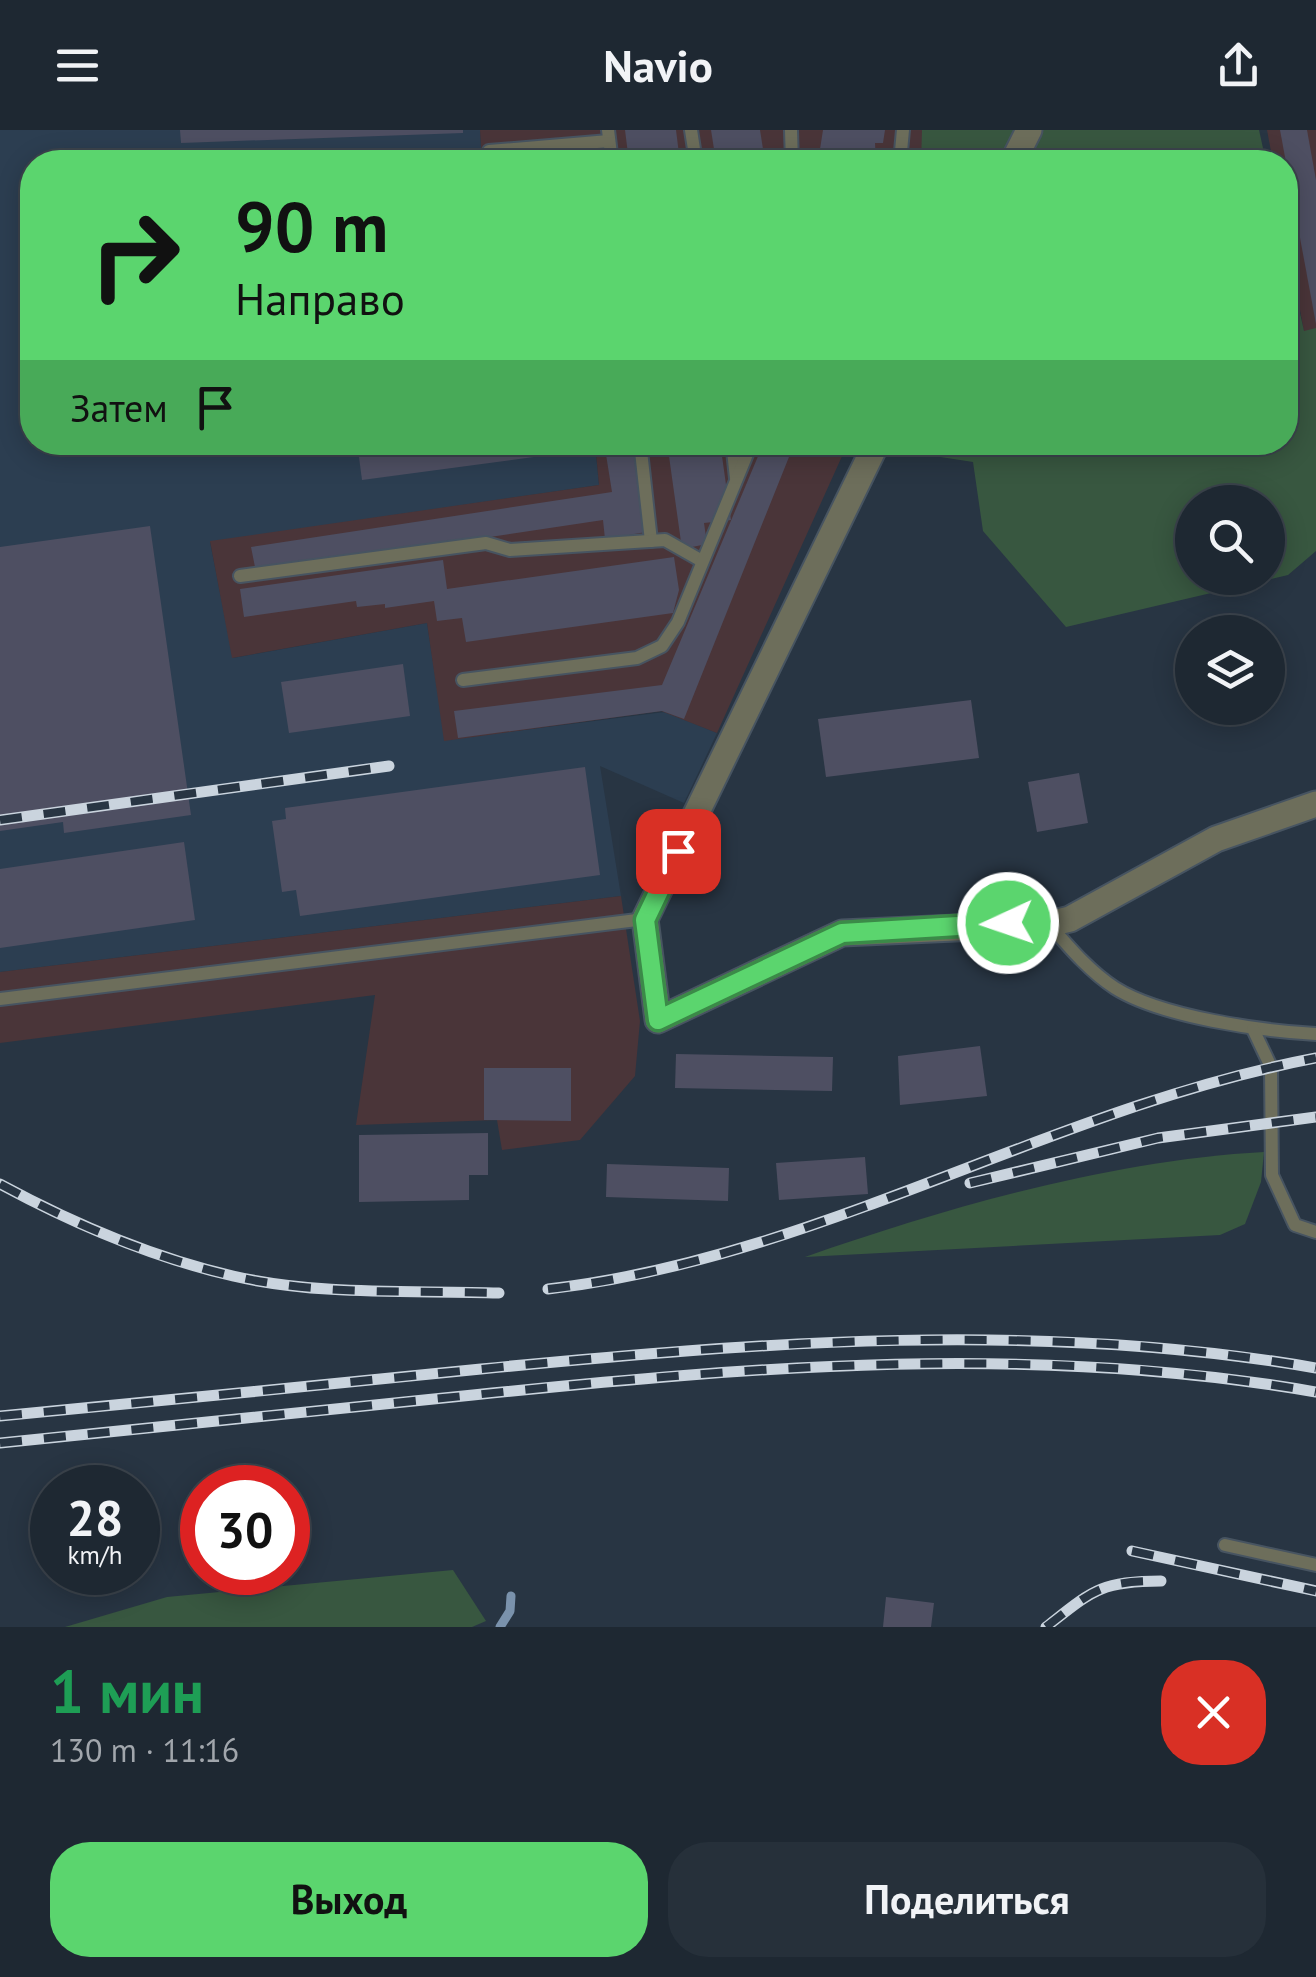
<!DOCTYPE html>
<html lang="ru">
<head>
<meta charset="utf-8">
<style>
	:root { --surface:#1e2832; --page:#26303a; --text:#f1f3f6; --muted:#a1a6ac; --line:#3c444d; --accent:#5bd56e }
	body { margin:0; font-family:"PT Sans",sans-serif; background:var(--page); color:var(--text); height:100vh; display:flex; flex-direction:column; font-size:38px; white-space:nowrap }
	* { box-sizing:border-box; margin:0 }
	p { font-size:32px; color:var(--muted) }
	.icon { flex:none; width:55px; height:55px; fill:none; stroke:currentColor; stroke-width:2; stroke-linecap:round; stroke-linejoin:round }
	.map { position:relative; height:1497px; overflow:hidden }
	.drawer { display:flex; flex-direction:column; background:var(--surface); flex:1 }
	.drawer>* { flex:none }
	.top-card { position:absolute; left:20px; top:20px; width:1278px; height:305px; border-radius:40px; box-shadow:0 5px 25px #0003,0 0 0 2px var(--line); background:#5bd56e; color:#111; overflow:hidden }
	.controls { position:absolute; left:1175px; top:355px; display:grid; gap:20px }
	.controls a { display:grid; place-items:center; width:110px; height:110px; border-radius:50%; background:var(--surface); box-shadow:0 5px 25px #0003,0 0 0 2px var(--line); font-size:50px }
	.speed { position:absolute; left:30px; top:1335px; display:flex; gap:20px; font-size:50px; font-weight:700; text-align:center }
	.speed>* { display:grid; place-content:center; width:130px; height:130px; border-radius:50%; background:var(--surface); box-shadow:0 5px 25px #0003,0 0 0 2px var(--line); line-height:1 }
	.speed small { font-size:25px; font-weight:400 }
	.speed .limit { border:15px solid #d22; background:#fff; color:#111 }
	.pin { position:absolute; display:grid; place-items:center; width:85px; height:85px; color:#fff; margin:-42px; border-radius:20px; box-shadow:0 5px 15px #0006 }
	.me { position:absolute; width:110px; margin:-55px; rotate:267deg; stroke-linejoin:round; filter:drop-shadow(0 0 8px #0008) }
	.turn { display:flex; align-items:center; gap:35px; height:210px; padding:0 50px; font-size:45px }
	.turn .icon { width:130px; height:130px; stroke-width:2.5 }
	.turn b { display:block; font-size:70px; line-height:85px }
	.then { display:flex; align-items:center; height:95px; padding:0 50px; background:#0003; gap:20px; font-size:38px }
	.round { display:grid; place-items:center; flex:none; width:105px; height:105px; border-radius:40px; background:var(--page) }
	.head { display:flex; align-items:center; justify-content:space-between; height:170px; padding:0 50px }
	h1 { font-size:60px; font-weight:700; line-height:75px; color:#1e9e55 }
	.button { display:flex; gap:20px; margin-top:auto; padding:20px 50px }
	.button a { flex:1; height:115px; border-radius:40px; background:var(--accent); color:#111; font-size:40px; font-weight:700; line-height:115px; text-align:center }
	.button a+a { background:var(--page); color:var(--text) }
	header { display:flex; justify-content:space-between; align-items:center; height:130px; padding:0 50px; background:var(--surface); font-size:45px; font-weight:700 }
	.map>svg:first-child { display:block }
	.built { fill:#2c3e51 }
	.industrial { fill:#4a3539 }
	.green { fill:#385740; fill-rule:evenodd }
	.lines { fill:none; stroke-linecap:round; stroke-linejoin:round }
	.stream { stroke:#7a92ac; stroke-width:9 }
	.building { fill:#4e4f62 }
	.lane-casing { stroke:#475461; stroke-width:16 }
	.street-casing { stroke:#475461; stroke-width:29 }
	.lane { stroke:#6d6e5b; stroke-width:12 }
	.street { stroke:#6d6e5b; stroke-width:25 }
	.rail-casing { stroke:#cad4de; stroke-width:11 }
	.rail { stroke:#283543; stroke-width:8; stroke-dasharray:22; stroke-linecap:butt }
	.route-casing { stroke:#3b8a48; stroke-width:25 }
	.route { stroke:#5bd56e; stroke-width:18 }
</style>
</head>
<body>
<header><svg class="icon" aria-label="menu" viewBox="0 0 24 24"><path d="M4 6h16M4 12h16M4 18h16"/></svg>Navio<svg class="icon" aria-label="share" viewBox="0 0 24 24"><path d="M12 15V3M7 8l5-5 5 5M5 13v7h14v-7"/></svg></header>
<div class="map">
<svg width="1316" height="1497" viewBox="0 0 1316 1497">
	<rect width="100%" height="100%" fill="#283543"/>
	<polygon class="built" points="0,0 480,0 482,32 32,32 32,312 595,313 599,355 210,412 233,528 427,493 445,610 665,582 717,603 684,673 600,636 621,766 0,842"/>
	<g class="industrial">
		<polygon points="480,0 962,0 951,32 482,32"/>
		<polygon points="1267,0 1316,0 1316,205 1304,202 1285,97 1285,32 1273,32"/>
		<polygon points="595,313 848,313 717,603 661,581 444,611 427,493 232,528 210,411 599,355"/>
		<polygon points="621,766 640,891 635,946 580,1010 502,1020 497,990 356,995 375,865 0,913 0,842"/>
	</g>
	<g class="green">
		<polygon points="922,0 1259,0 1266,32 921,32"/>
		<path d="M 1285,116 L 1304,201 L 1316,198 L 1316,421 L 1288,445 L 1066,497 L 983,401 L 973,332 L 908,322 L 909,313 L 1285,312 ZM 1192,372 L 1268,372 L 1268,448 L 1192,448 Z"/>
		<path d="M 1264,1022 L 1261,1052 L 1245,1094 L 1220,1105 L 805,1127 C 948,1077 1113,1030 1264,1022 Z"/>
		<polygon points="453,1440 486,1491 472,1497 65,1497 167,1467"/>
	</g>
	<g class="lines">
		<polyline class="stream" points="500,1497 510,1481 511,1466"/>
	</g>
	<g class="building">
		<polygon points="180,0 463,0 463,3 181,13"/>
		<polygon points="625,0 676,0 680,32 629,32"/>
		<polygon points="711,0 760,0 765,32 716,32"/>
		<polygon points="823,0 885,0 883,13 875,13 876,32 818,32"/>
		<polygon points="1280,0 1307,0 1316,50 1316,194"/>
		<polygon points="357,312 555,312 556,324 362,350"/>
		<polygon points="604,312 634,312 646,402 605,409 603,390 256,442 251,417 612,362"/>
		<polygon points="667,312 720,312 731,390 704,393 707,414 682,419"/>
		<polygon points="764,312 795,312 684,589 662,581 458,608 454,581 662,555"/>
		<polygon points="150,396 191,685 64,703 63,692 0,701 0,417"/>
		<polygon points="674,427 679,460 673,483 466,512 462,488 437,491 434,471 385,478 385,474 357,477 356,471 244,487 240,459 443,430 447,459"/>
		<polygon points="403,534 410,586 289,603 281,552"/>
		<polygon points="971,570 979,628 826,647 818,589"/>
		<polygon points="585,637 600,745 300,786 296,760 282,762 272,691 286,689 285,678"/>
		<polygon points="1079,643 1088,693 1037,702 1028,652"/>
		<polygon points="184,712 195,790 0,818 0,739"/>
		<polygon points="980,916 987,966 900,975 898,926"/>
		<polygon points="676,924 833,927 832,961 675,958"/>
		<polygon points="484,938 571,938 571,991 484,990"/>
		<polygon points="488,1003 488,1045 469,1045 469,1070 359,1072 359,1005"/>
		<polygon points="865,1027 868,1064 779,1070 776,1033"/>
		<polygon points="607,1034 729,1038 728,1071 606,1067"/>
		<polygon points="886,1467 934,1473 931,1497 883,1497"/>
	</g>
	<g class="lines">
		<defs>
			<g id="lane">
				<polyline points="608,0 612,32"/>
				<polyline points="691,0 696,32"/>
				<polyline points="791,0 792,32"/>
				<polyline points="489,21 609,11"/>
				<polyline points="900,32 903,0"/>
				<polyline points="640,312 651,411"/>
				<polyline points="732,312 736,348"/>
				<polyline points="240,446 486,413 510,420 665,410 702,431"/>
				<polyline points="463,550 637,528 662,516 678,492 752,312"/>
				<path d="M 1049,794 C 1069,817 1089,841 1115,858 C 1161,887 1262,901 1316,904"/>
				<polyline points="0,869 645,789"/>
				<polyline points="1253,899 1271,937 1272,1045 1295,1095 1316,1102"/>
				<polyline points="1225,1415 1316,1435"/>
			</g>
			<g id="street">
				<polyline points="1013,32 1029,0"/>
				<polyline points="877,312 645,789 658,890 842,803 1049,794 1070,789 1216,709 1316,674"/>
			</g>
		</defs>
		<use href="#lane" class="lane-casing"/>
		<use href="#street" class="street-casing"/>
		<use href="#lane" class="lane"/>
		<use href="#street" class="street"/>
		<defs>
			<g id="rail">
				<polyline points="0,690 389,636"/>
				<polyline points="970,1053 1158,1008 1316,987"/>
				<path d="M 0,1054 C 74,1094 151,1127 233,1146 C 320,1166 411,1160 499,1163"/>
				<path d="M 548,1159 C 819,1128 1051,978 1316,928"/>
				<path d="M 0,1286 C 160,1271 321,1255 481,1239 C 758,1212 1040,1190 1316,1238"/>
				<path d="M 0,1313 C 158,1297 315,1281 473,1265 C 754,1236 1036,1213 1316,1262"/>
				<polyline points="1132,1421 1316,1461"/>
				<path d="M 1046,1497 C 1092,1461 1100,1451 1161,1451"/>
			</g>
		</defs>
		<use href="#rail" class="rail-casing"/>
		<use href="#rail" class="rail"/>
	</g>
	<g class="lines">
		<defs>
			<polyline id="route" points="678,721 645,790 658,890 842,803 1008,793"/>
		</defs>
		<use href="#route" class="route-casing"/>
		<use href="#route" class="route"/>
	</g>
</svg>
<div class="controls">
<a><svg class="icon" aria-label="search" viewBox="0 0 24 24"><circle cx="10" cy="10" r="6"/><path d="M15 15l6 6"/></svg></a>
<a><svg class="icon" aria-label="layers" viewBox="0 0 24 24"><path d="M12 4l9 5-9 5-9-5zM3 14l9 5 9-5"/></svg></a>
</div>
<div class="speed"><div>28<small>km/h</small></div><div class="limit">30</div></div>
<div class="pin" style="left:678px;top:721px;background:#d93025"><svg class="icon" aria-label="arrive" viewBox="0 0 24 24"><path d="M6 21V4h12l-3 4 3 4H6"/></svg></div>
<svg class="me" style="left:1008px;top:793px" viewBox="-20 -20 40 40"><circle r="17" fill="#5bd56e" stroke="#fff" stroke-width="3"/><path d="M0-11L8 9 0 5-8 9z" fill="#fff"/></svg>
<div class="top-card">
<div class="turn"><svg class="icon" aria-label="right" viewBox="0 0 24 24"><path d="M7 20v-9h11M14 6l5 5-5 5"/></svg><div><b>90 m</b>Направо</div></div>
<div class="then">Затем<svg class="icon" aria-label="arrive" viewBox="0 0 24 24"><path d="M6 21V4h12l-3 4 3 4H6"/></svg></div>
</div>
</div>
<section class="drawer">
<div class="head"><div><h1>1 мин</h1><p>130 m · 11:16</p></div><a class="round" style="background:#d93025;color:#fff"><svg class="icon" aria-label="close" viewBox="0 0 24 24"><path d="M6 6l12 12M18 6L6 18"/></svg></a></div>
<div class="button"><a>Выход</a><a>Поделиться</a></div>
</section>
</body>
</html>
